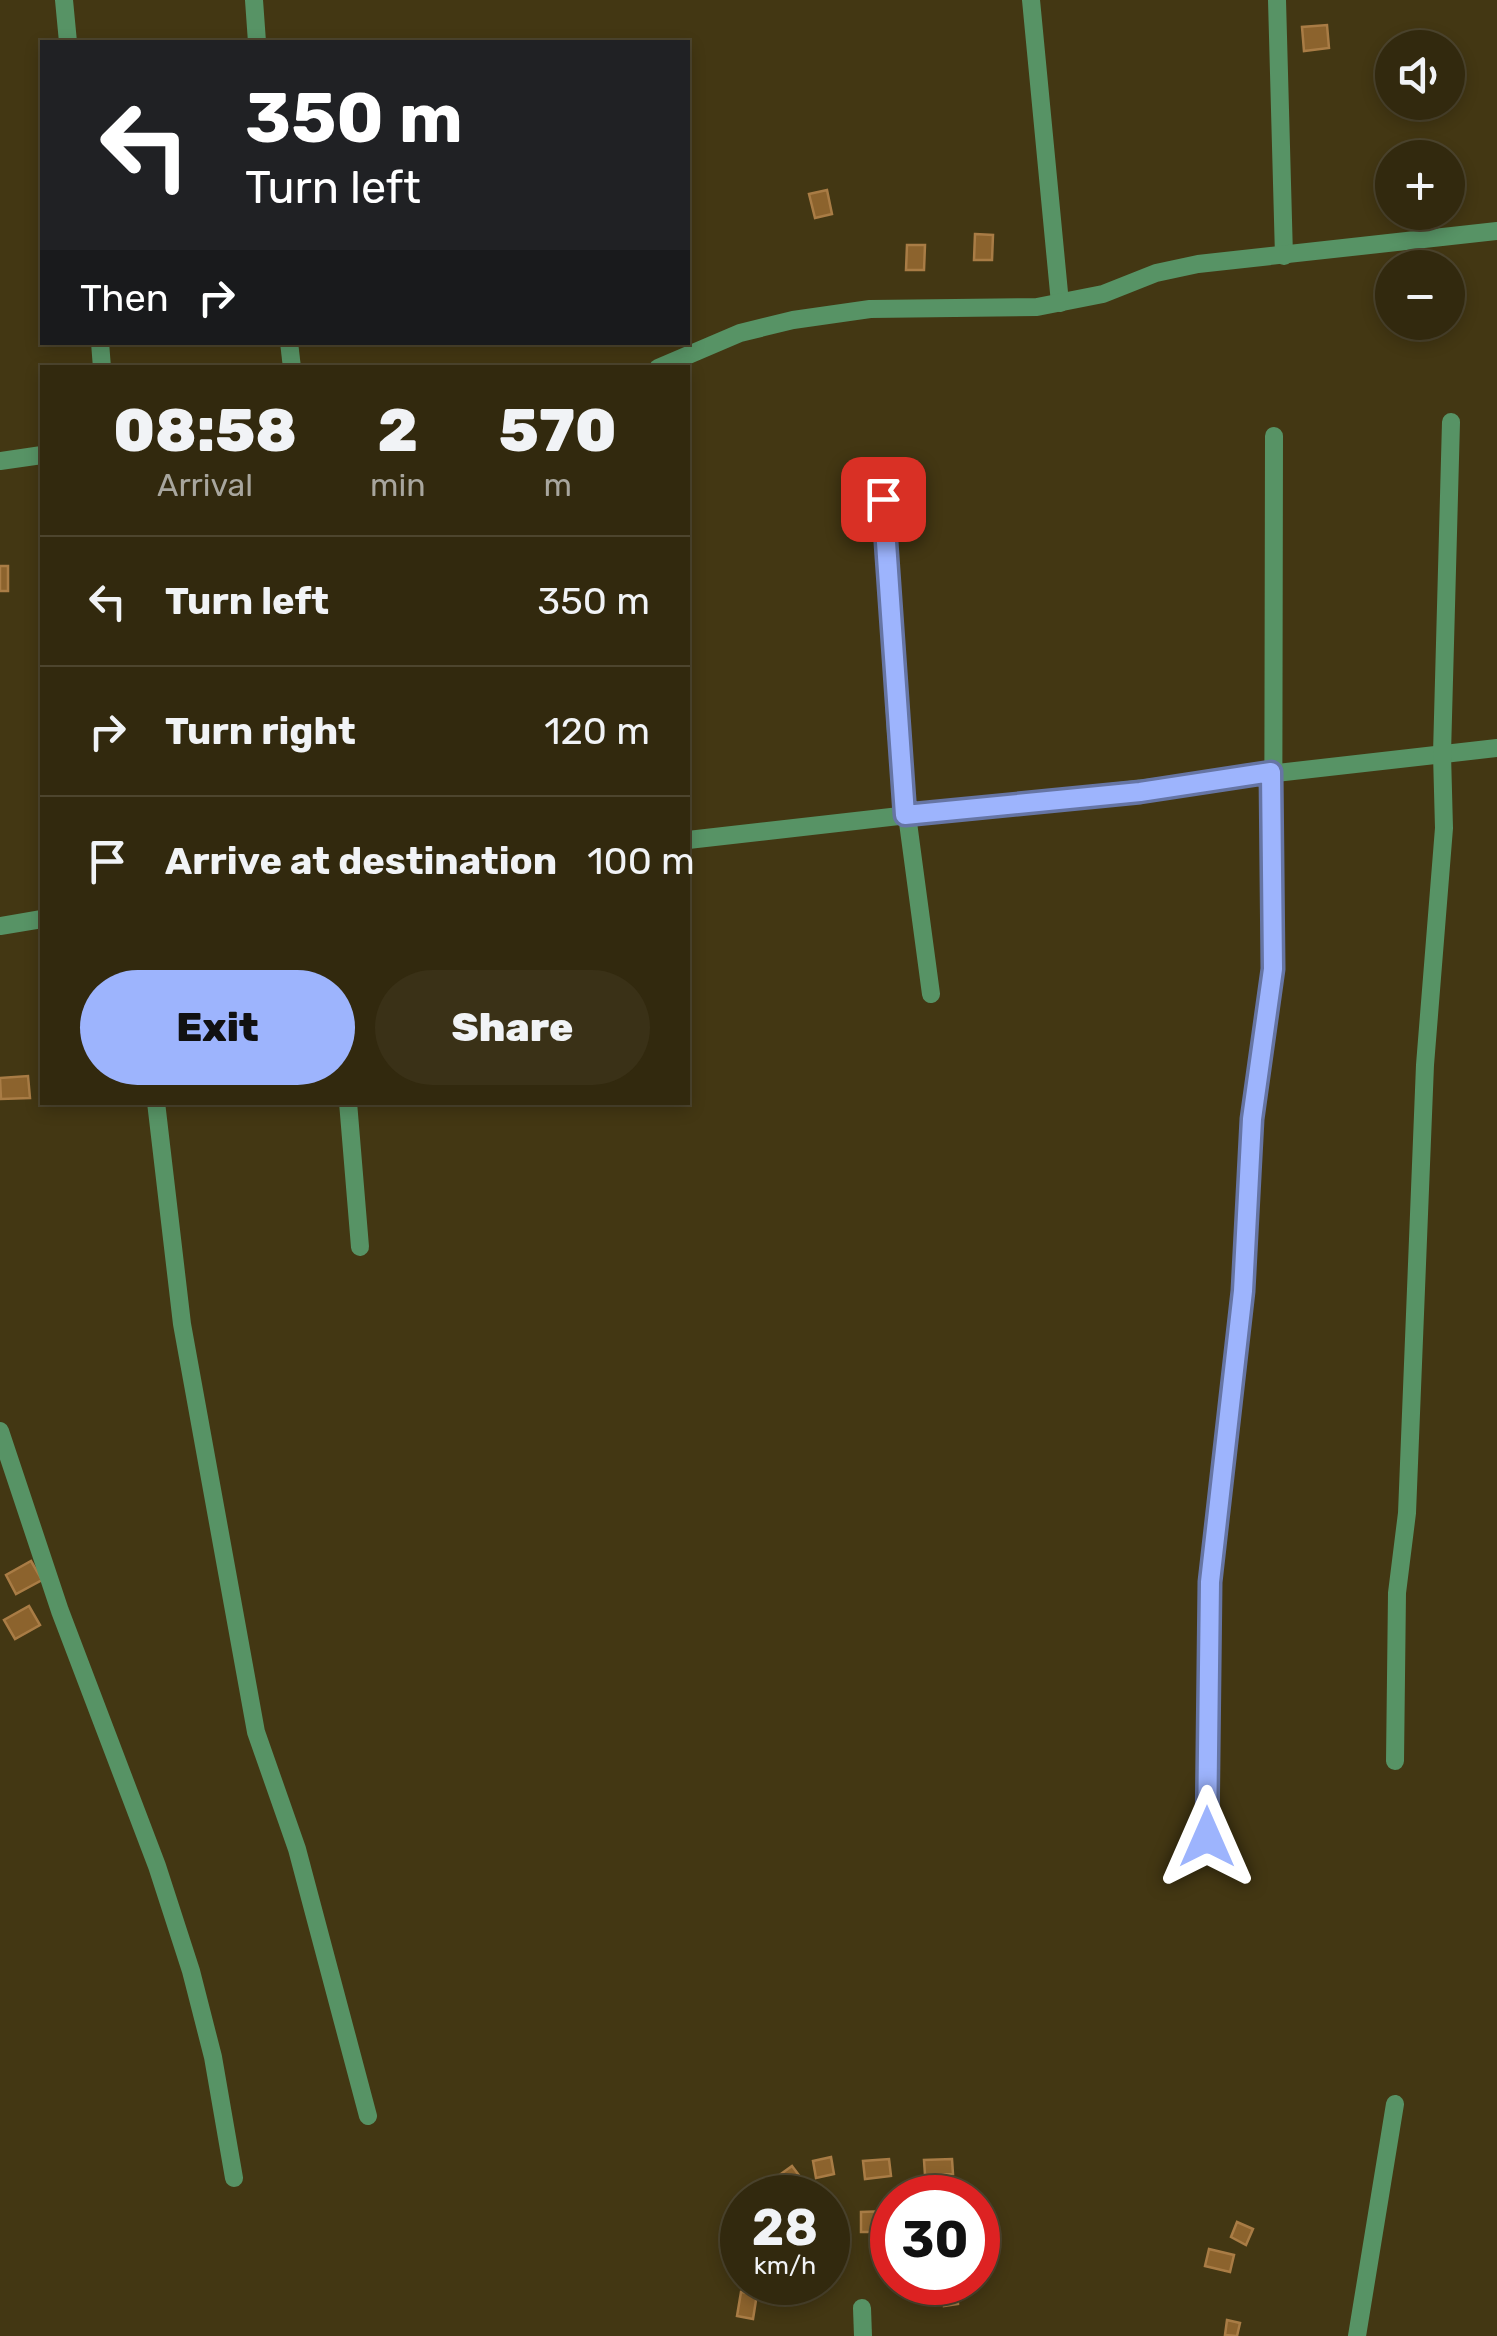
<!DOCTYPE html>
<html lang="en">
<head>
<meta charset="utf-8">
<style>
	:root { --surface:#32290e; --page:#3a3117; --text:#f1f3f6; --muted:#a8a69e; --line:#4d452e; --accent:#9db4fd }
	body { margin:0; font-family:Rubik,sans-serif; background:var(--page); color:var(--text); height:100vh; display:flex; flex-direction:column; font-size:38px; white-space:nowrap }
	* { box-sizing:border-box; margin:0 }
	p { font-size:32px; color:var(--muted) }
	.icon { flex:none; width:55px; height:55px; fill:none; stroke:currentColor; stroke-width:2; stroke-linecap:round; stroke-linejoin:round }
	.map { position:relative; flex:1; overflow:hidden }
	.panel { position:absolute; left:40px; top:365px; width:650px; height:740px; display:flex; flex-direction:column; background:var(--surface); border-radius:0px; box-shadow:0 5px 15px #0003,0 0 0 2px var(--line) }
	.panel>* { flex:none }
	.guide { position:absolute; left:40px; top:40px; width:650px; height:305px; border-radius:0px; box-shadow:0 5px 15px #0003,0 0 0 2px var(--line); background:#202124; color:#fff; overflow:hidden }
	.tools { position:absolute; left:1375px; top:30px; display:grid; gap:20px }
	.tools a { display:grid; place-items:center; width:90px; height:90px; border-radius:50%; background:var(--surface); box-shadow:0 5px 15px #0003,0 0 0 2px var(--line); font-size:50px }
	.speed { position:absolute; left:720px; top:2175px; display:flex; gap:20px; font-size:50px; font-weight:700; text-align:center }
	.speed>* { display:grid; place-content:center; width:130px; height:130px; border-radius:50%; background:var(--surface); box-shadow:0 5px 15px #0003,0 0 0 2px var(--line); line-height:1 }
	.speed small { font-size:25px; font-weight:400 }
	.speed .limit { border:15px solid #d22; background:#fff; color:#111 }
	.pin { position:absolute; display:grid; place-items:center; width:85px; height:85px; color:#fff; margin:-42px; border-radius:20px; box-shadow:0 5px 15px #0006 }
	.me { position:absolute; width:110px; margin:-55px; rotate:0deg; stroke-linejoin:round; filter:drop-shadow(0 0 8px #0008) }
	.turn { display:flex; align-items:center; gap:35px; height:210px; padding:0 40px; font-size:45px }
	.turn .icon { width:130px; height:130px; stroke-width:2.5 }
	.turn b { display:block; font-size:70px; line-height:85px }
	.then { display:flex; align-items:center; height:95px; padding:0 40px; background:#0003; gap:20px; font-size:38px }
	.eta { display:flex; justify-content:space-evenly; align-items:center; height:170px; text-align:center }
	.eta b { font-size:60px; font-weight:800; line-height:70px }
	.cta { display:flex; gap:20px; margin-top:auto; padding:20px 40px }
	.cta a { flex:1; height:115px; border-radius:60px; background:var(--accent); color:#111; font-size:40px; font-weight:800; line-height:115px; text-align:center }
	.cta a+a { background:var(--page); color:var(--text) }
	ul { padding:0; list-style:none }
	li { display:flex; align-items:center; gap:30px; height:130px; padding:0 40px; border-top:2px solid var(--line) }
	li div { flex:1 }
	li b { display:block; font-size:38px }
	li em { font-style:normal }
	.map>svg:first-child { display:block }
	.building { fill:#8c632d; stroke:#a97c45; stroke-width:2.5 }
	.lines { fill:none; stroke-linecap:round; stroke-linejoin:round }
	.street { stroke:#579365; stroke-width:18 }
	.route-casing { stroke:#6675a4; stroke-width:25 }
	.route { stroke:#9db4fd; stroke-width:18 }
</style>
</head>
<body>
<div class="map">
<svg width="1497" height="2336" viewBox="0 0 1497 2336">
	<rect width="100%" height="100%" fill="#433713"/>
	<g class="building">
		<polygon points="1327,25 1329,48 1304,51 1302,27"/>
		<polygon points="827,190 832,214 815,218 809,194"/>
		<polygon points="975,234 993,235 992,260 974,260"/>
		<polygon points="907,245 925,245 924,270 906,270"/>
		<rect x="0" y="566" width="8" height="25"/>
		<polygon points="28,1076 30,1098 1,1099 0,1078"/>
		<polygon points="31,1561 42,1580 16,1594 6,1575"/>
		<polygon points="29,1606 40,1625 15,1639 4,1620"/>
		<polygon points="831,2157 834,2174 816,2178 813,2161"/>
		<polygon points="889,2159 891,2176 865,2179 863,2161"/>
		<polygon points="952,2159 953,2174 925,2175 924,2160"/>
		<polygon points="792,2166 804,2182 789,2192 778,2176"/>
		<polygon points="775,2186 781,2198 761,2198 760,2194"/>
		<polygon points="889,2211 889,2232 861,2232 861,2212"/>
		<polygon points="1237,2222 1253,2229 1246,2245 1231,2237"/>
		<polygon points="1209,2249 1234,2255 1230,2272 1205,2266"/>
		<polygon points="957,2288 958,2304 944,2306 943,2289"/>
		<polygon points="741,2292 757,2294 753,2319 737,2316"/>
		<polygon points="1227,2320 1240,2323 1237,2336 1225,2335"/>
	</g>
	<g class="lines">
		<g class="street">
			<polyline points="64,0 68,42"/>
			<polyline points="254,0 257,42"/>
			<polyline points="1031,0 1060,303"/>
			<polyline points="1277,0 1284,256"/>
			<polyline points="100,342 102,368"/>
			<polyline points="289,342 292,368"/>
			<polyline points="658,368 740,333 793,320 870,309 1037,307 1103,294 1156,273 1198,264 1497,231"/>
			<polyline points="0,461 42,455"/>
			<polyline points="883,499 896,733 931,994"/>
			<polyline points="688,840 1497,748"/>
			<polyline points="0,926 42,919"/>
			<polyline points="156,1102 182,1324 256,1732 297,1849 368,2116"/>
			<polyline points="348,1102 360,1247"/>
			<polyline points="0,1431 60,1611 157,1866 191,1971 213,2057 234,2178"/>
			<polyline points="1395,1761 1397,1593 1407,1513 1425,1065 1444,828 1442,754 1451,422"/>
			<polyline points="1207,1837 1210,1582 1243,1291 1252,1119 1273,969 1274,436"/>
			<polyline points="862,2308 863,2336"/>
			<polyline points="1357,2336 1395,2104"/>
		</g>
	</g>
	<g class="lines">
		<defs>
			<polyline id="route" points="883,499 905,815 1140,792 1271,772 1273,969 1252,1119 1243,1291 1210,1582 1207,1837"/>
		</defs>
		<use href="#route" class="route-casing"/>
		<use href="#route" class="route"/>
	</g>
</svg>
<div class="tools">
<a><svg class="icon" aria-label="sound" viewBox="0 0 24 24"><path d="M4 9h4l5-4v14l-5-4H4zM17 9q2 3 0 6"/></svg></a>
<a>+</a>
<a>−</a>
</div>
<div class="speed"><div>28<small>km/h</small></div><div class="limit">30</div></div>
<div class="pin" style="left:883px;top:499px;background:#d93025"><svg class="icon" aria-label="arrive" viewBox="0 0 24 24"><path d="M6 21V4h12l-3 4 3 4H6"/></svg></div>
<svg class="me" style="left:1207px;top:1837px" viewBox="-20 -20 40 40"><path d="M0-17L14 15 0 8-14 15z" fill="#9db4fd" stroke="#fff" stroke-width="4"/></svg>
<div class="guide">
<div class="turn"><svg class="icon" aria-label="left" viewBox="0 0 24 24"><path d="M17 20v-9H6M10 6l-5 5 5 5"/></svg><div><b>350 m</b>Turn left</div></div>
<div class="then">Then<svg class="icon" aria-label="right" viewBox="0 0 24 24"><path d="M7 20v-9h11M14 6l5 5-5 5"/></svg></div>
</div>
<section class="panel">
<div class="eta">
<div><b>08:58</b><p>Arrival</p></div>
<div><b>2</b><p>min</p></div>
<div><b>570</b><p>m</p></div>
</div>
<ul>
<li><svg class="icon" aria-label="left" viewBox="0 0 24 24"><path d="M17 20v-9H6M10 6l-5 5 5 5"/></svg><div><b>Turn left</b></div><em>350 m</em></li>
<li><svg class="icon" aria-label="right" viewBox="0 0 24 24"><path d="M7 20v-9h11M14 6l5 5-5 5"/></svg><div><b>Turn right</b></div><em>120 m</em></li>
<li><svg class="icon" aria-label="arrive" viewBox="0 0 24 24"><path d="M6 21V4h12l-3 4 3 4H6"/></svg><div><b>Arrive at destination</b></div><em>100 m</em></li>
</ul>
<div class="cta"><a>Exit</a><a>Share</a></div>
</section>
</div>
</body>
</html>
